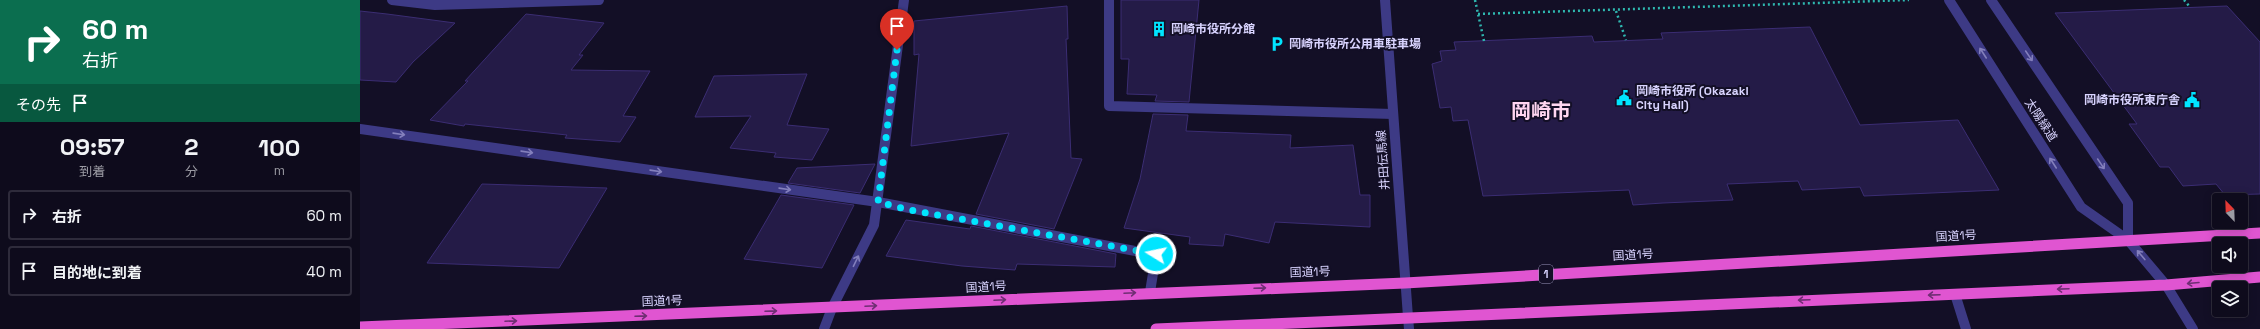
<!DOCTYPE html>
<html lang="ja">
<head>
<meta charset="utf-8">
<style>
	:root { --surface:#0e0b1c; --page:#171425; --text:#f1f3f6; --muted:#9b9ba3; --line:#2e2b3b }
	body { margin:0; font-family:"Space Grotesk","Noto Sans JP",sans-serif; background:var(--page); color:var(--text); height:100vh; display:flex; flex-direction:column; font-size:15px; white-space:nowrap }
	* { box-sizing:border-box; margin:0 }
	p { font-size:13px; color:var(--muted) }
	.icon { flex:none; width:22px; height:22px; fill:none; stroke:currentColor; stroke-width:2; stroke-linecap:round; stroke-linejoin:round }
	.map { position:relative; flex:1; overflow:hidden }
	.drawer { display:flex; flex-direction:column; background:var(--surface); width:360px }
	.drawer>* { flex:none }
	.hud { background:#0b6e4f; color:#fff; overflow:hidden }
	.needle { width:26px; rotate:337deg }
	.controls { position:absolute; left:1852px; top:193px; display:grid; gap:8px }
	.controls a { display:grid; place-items:center; width:36px; height:36px; border-radius:4px; background:var(--surface); box-shadow:0 2px 10px #0003,0 0 0 1px var(--line); font-size:20px }
	.pin { position:absolute; display:grid; place-items:center; width:34px; height:34px; color:#fff; margin:-41px -17px; border-radius:50% 50% 50% 0; rotate:-45deg; box-shadow:0 0 4px #0007 }
	.pin .icon { rotate:45deg }
	.me { position:absolute; width:44px; margin:-22px; rotate:280deg; stroke-linejoin:round; filter:drop-shadow(0 0 3px #0008) }
	.turn { display:flex; align-items:center; gap:14px; height:84px; padding:0 16px; font-size:18px }
	.turn .icon { width:52px; height:52px; stroke-width:2.5 }
	.turn b { display:block; font-size:28px; line-height:34px }
	.then { display:flex; align-items:center; height:38px; padding:0 16px; background:#0003; gap:8px; font-size:15px }
	.eta { display:flex; justify-content:space-evenly; align-items:center; height:68px; text-align:center }
	.eta b { font-size:24px; font-weight:600; line-height:28px }
	ul { padding:0; list-style:none }
	li { display:flex; align-items:center; gap:12px; height:50px; margin:0 8px 6px; padding:0 8px; border:2px solid var(--line); border-radius:4px }
	li div { flex:1 }
	li b { display:block; font-size:15px }
	li em { font-style:normal }
	main { display:flex; flex:1; min-height:0 }
	.map>svg:first-child { display:block }
	.building { fill:#241b47; stroke:#3b2d73 }
	.lines { fill:none; stroke-linecap:round; stroke-linejoin:round }
	.path { stroke:#2fb8b0; stroke-width:2.5; stroke-dasharray:2 3; stroke-linecap:butt }
	.service { stroke:#3d3a85; stroke-width:10 }
	.minor { stroke:#3d3a85; stroke-width:10 }
	.tertiary { stroke:#3d3a85; stroke-width:10 }
	.trunk { stroke:#e055d1; stroke-width:11 }
	.oneway { stroke:#837fbc }
	.oneway2 { stroke:#6f2e73 }
	.route { stroke:#00e5ff; stroke-width:7; stroke-dasharray:0 12.6 }
	.labels { text-anchor:middle; stroke-width:4; stroke-linejoin:round; paint-order:stroke }
	.shield { fill:#130f26; stroke:#9e99be; stroke-width:1 }
	.shield-label { font-size:11px; font-weight:bold; fill:#d9d4ff }
	.poi-label { font-size:12px; font-weight:bold; fill:#d9d4ff; stroke:#130f26; text-anchor:start }
	.street-label { font-size:12px; fill:#d9d4ff; stroke:#130f26 }
	.town-label { font-size:20px; font-weight:bold; fill:#ffd6f0; stroke:#130f26 }
</style>
</head>
<body>
<main>
<section class="drawer">
<div class="hud">
<div class="turn"><svg class="icon" aria-label="right" viewBox="0 0 24 24"><path d="M7 20v-9h11M14 6l5 5-5 5"/></svg><div><b>60 m</b>右折</div></div>
<div class="then">その先<svg class="icon" aria-label="arrive" viewBox="0 0 24 24"><path d="M6 21V4h12l-3 4 3 4H6"/></svg></div>
</div>
<div class="eta">
<div><b>09:57</b><p>到着</p></div>
<div><b>2</b><p>分</p></div>
<div><b>100</b><p>m</p></div>
</div>
<ul>
<li><svg class="icon" aria-label="right" viewBox="0 0 24 24"><path d="M7 20v-9h11M14 6l5 5-5 5"/></svg><div><b>右折</b></div><em>60 m</em></li>
<li><svg class="icon" aria-label="arrive" viewBox="0 0 24 24"><path d="M6 21V4h12l-3 4 3 4H6"/></svg><div><b>目的地に到着</b></div><em>40 m</em></li>
</ul>
</section>
<div class="map">
<svg width="1900" height="329" viewBox="0 0 1900 329">
	<rect width="100%" height="100%" fill="#130f26"/>
	<g class="building">
		<polygon points="761,0 839,0 829,102 795,101 797,95 767,94 769,59 761,59"/>
		<polygon points="707,6 708,39 706,39 711,158 722,159 694,229 616,214 649,133 551,146 559,54 554,55 554,21"/>
		<polygon points="1867,6 1900,42 1900,194 1865,195 1856,184 1823,186 1809,167 1800,167 1769,124 1777,124 1695,13"/>
		<polygon points="0,11 27,14 95,23 53,62 36,82 0,80"/>
		<polygon points="166,14 244,23 219,55 223,55 211,70 290,71 263,116 276,117 260,142 205,138 207,135 105,124 104,126 70,120 108,81 105,81"/>
		<polygon points="1450,27 1500,125 1598,120 1639,190 1504,196 1500,187 1442,190 1438,181 1367,184 1373,200 1303,203 1273,205 1269,190 1123,196 1108,120 1093,121 1091,107 1080,108 1072,64 1082,61 1080,51 1096,50 1094,42 1232,36 1234,42 1303,39 1301,33"/>
		<polygon points="447,74 427,125 469,129 452,160 414,157 416,153 370,148 391,116 335,117 354,76"/>
		<polygon points="793,114 828,115 826,131 931,135 930,148 993,145 1000,195 1010,195 1010,227 915,222 909,243 865,234 863,246 829,244 830,237 764,228 780,179"/>
		<polygon points="515,164 500,193 428,183 437,168"/>
		<polygon points="122,184 247,188 199,268 67,263"/>
		<polygon points="421,195 494,205 462,268 384,259"/>
		<polygon points="546,220 610,229 611,226 756,254 755,267 657,264 655,270 602,266 526,256"/>
	</g>
	<g class="lines">
		<g class="path">
			<polyline points="1115,0 1124,41"/>
			<polyline points="1824,0 1830,7"/>
			<polyline points="1256,11 1266,40"/>
			<polyline points="1118,14 1549,0"/>
		</g>
		<polyline class="service" points="749,0 749,106 1033,114"/>
		<g class="minor">
			<polyline points="32,0 75,5 239,0"/>
			<polyline points="1589,0 1721,207 1768,240 1806,285"/>
			<polyline points="1631,0 1768,203 1768,240"/>
			<polyline points="0,129 518,202 796,255 790,292"/>
			<polyline points="1595,294 1606,329"/>
			<polyline points="1048,317 1049,329"/>
			<polyline points="464,329 472,308 514,225 544,0"/>
		</g>
		<g class="tertiary">
			<polyline points="1025,0 1048,317"/>
			<polyline points="1806,285 1833,329"/>
		</g>
		<g class="trunk">
			<polyline points="0,327 1045,283 1900,233"/>
			<polyline points="796,329 1806,285 1900,277"/>
		</g>
	</g>
	<defs><path id="oneway-shaft" d="M-6 0H5M1.5-3L5.5 0L1.5 3" fill="none" stroke-width="1.6" stroke-linecap="round" stroke-linejoin="round"/></defs>
	<g class="oneway">
		<use href="#oneway-shaft" transform="translate(1623 53) rotate(-123)"/>
		<use href="#oneway-shaft" transform="translate(1669 56) rotate(56)"/>
		<use href="#oneway-shaft" transform="translate(39 134) rotate(8)"/>
		<use href="#oneway-shaft" transform="translate(167 152) rotate(8)"/>
		<use href="#oneway-shaft" transform="translate(1693 163) rotate(-123)"/>
		<use href="#oneway-shaft" transform="translate(1741 164) rotate(56)"/>
		<use href="#oneway-shaft" transform="translate(296 171) rotate(8)"/>
		<use href="#oneway-shaft" transform="translate(425 189) rotate(8)"/>
		<use href="#oneway-shaft" transform="translate(1781 255) rotate(-130)"/>
		<use href="#oneway-shaft" transform="translate(496 261) rotate(-64)"/>
	</g>
	<g class="oneway2">
		<use href="#oneway-shaft" transform="translate(1833 283) rotate(175)"/>
		<use href="#oneway-shaft" transform="translate(900 288) rotate(-2)"/>
		<use href="#oneway-shaft" transform="translate(1703 289) rotate(178)"/>
		<use href="#oneway-shaft" transform="translate(770 293) rotate(-3)"/>
		<use href="#oneway-shaft" transform="translate(1574 295) rotate(178)"/>
		<use href="#oneway-shaft" transform="translate(640 300) rotate(-3)"/>
		<use href="#oneway-shaft" transform="translate(1444 300) rotate(178)"/>
		<use href="#oneway-shaft" transform="translate(511 306) rotate(-3)"/>
		<use href="#oneway-shaft" transform="translate(411 311) rotate(-2)"/>
		<use href="#oneway-shaft" transform="translate(281 316) rotate(-2)"/>
		<use href="#oneway-shaft" transform="translate(151 321) rotate(-2)"/>
	</g>
	<g class="lines">
		<polyline class="route" points="537,50 518,202 550,210 796,254"/>
	</g>
	<defs>
		<symbol id="building-bare" viewBox="-9 -9 18 18"><path d="M-4-6H4V6H1V3H-1V6H-4ZM-2.5-4.3h1.7v1.8h-1.7ZM.8-4.3h1.7v1.8H.8ZM-2.5-1h1.7V.8h-1.7ZM.8-1h1.7V.8H.8Z" fill="#00e5ff" stroke="#130f26" stroke-width="2.5" paint-order="stroke"/></symbol>
		<symbol id="parking-bare" viewBox="-9 -9 18 18"><path d="M-3.5-5.5H1a3.5 3.5 0 0 1 0 7H-1V5.5H-3.5ZM-1-3.4V-.6H.8a1.4 1.4 0 0 0 0-2.8Z" fill="#00e5ff" stroke="#130f26" stroke-width="2.5" paint-order="stroke"/></symbol>
		<symbol id="civic-bare" viewBox="-9 -9 18 18"><path d="M-.6-6.5H3V-4.5H.6V-3L4-1V1h2V6H-6V1h2V-1L-.6-3ZM-1.2 2.5V6h2.4V2.5Z" fill="#00e5ff" stroke="#130f26" stroke-width="2.5" paint-order="stroke"/></symbol>
	</defs>
	<g fill-rule="evenodd">
		<use href="#building-bare" x="788" y="18" width="22" height="22"/>
		<use href="#parking-bare" x="906" y="33" width="22" height="22"/>
		<use href="#civic-bare" x="1253" y="87" width="22" height="22"/>
		<use href="#civic-bare" x="1821" y="89" width="22" height="22"/>
	</g>
	<g class="labels">
		<rect class="shield" x="1179" y="265" width="14" height="18" rx="3"/>
		<g class="shield-label">
			<text x="1186" y="278">1</text>
		</g>
		<g class="poi-label">
			<text x="811" y="33">岡崎市役所分館</text>
			<text x="929" y="48">岡崎市役所公用車駐車場</text>
			<text x="1276" y="95">岡崎市役所 (Okazaki<tspan x="1276" dy="14">City Hall)</tspan></text>
			<text x="1820" y="104" text-anchor="end">岡崎市役所東庁舎</text>
		</g>
		<g class="street-label">
			<text transform="translate(1681 120) rotate(57)" y="4">太陽緑道</text>
			<text transform="translate(1023 160) rotate(-94)" y="4">井田伝馬線</text>
			<text transform="translate(1596 236) rotate(-3)" y="4">国道1号</text>
			<text transform="translate(1273 255) rotate(-3)" y="4">国道1号</text>
			<text transform="translate(950 272) rotate(-2)" y="4">国道1号</text>
			<text transform="translate(626 287) rotate(-3)" y="4">国道1号</text>
			<text transform="translate(302 301) rotate(-2)" y="4">国道1号</text>
		</g>
		<g class="town-label">
			<text x="1181" y="118">岡崎市</text>
		</g>
	</g>
</svg>
<div class="controls">
<a><svg class="needle" viewBox="-14 -14 28 28"><path d="M0-13l5 13h-10z" fill="#e53935"/><path d="M0 13l5-13h-10z" fill="#9b9ba3"/></svg></a>
<a><svg class="icon" aria-label="sound" viewBox="0 0 24 24"><path d="M4 9h4l5-4v14l-5-4H4zM17 9q2 3 0 6"/></svg></a>
<a><svg class="icon" aria-label="layers" viewBox="0 0 24 24"><path d="M12 4l9 5-9 5-9-5zM3 14l9 5 9-5"/></svg></a>
</div>
<div class="pin" style="left:537px;top:50px;background:#d93025"><svg class="icon" aria-label="arrive" viewBox="0 0 24 24"><path d="M6 21V4h12l-3 4 3 4H6"/></svg></div>
<svg class="me" style="left:796px;top:254px" viewBox="-20 -20 40 40"><circle r="17" fill="#00e5ff" stroke="#fff" stroke-width="3"/><path d="M0-11L8 9 0 5-8 9z" fill="#fff"/></svg>
</div>
</main>
</body>
</html>
